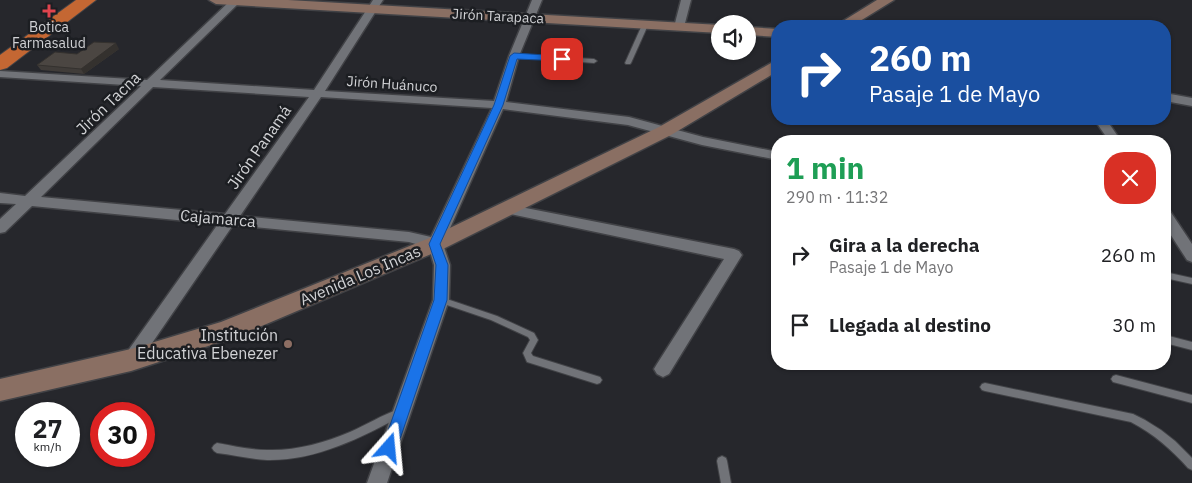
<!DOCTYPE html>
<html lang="es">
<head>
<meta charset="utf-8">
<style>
	:root { --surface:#fff; --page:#f6f6f6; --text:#202124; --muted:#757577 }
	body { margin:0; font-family:"IBM Plex Sans",sans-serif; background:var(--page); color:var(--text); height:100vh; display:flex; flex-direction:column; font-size:19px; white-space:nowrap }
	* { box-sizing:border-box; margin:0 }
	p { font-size:16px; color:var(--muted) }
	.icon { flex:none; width:28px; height:28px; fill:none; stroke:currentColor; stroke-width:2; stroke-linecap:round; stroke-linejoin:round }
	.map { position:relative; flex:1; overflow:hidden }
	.details { position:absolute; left:771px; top:135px; width:400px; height:235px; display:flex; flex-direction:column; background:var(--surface); border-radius:20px; box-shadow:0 1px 4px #0004 }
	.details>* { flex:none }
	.banner { position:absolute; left:771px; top:20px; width:400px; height:105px; border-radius:20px; box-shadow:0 1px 4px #0004; background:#1a4fa0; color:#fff; overflow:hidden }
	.fabs { position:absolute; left:711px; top:15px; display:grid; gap:10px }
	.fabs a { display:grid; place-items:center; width:45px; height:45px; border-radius:50%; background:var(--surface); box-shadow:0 1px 4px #0004; font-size:25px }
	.speed { position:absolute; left:15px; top:402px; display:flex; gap:10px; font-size:25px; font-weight:700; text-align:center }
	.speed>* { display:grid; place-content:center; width:65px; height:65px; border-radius:50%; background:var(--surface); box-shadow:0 1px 4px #0004; line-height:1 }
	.speed small { font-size:12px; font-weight:400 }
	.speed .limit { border:8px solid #d22; background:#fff; color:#111 }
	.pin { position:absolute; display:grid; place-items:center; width:42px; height:42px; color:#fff; margin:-21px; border-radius:10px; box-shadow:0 2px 8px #0006 }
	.me { position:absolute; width:55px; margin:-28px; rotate:18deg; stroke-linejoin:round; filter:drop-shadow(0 0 4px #0008) }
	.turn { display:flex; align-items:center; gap:18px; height:105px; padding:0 15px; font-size:22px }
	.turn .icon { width:65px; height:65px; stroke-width:2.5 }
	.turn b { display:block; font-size:35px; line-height:42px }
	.round { display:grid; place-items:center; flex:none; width:52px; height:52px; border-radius:20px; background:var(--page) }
	.headline { display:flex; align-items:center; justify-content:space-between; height:85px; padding:0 15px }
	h1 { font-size:30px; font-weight:700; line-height:38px; color:#1e9e55 }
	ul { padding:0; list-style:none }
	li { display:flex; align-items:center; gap:15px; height:70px; padding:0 15px }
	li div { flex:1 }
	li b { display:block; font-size:19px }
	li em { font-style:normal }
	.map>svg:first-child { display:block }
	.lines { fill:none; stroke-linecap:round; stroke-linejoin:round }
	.lane-casing { stroke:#414246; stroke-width:2 }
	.street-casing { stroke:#414246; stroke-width:3 }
	.secondary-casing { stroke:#414246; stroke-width:3 }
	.highway-casing { stroke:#414246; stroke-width:2 }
	.lane { fill:#717378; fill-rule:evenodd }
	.street { fill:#717378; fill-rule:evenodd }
	.secondary { fill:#8a6f63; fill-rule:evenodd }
	.highway { fill:#c46733; fill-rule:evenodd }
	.wall { fill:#403c39 }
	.shaded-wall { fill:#34312e }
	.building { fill:#4b4642; stroke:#34312e }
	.route { fill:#1a73e8; stroke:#114b97 }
	.health-dot { fill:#e0444e; stroke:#1c1e22; stroke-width:2 }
	.education-dot { fill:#8d6e63; stroke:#1c1e22; stroke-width:2 }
	.labels { text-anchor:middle; stroke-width:5; stroke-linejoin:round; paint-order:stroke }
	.far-street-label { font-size:14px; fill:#d1d2d5; stroke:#1c1e22 }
	.far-poi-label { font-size:14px; fill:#d1d2d5; stroke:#1c1e22 }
	.street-label { font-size:16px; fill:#d1d2d5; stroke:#1c1e22 }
	.poi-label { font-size:16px; fill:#d1d2d5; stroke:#1c1e22; text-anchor:end }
</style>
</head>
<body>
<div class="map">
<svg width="1192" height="483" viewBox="0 0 1192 483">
	<rect width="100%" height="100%" fill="#26272c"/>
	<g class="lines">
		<defs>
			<g id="lane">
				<polygon points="645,23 648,25 631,63 630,64 626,64 625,63 642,25"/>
				<polygon points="514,54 594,59 597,61 594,63 512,57 511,56"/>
				<polygon points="1165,272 1192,278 1192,284 1165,278"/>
				<polygon points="441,297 497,316 534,333 538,340 531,353 533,356 600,377 602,380 600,383 597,384 527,362 523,353 530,340 528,337 491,320 438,302 437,300 438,298"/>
				<polygon points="1165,335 1192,342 1192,350 1165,343"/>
				<polygon points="1116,375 1192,395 1192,403 1113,382 1111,379 1113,376"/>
				<path d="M 985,383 L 1133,414 L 1145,420 L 1161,430 L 1175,441 L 1192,458 L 1192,470 L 1188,468 C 1172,450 1154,434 1131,422 L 985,391 L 982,390 L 980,387 L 982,384 Z"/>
				<path d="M 399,409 L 402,410 L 404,413 L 402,416 C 360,438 316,461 267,460 C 250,459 234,455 217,453 L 214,451 L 212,448 L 214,445 L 217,443 C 234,446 250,450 267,450 C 295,451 324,443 350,432 C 366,425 382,415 399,409 Z"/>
				<polygon points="722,456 726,458 727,461 731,483 721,483 717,461 718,458"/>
			</g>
			<g id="street">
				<path d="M 231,0 L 242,0 L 160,80 L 314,90 L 373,0 L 383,0 L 325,91 L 494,101 L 509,56 L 532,0 L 542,0 L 519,56 L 506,102 L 629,117 L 703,137 L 778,152 L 778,160 L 702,145 L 628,125 L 503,109 L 443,244 L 450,265 L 449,300 L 387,483 L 367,483 L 433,300 L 434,265 L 429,248 L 409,242 L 233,225 L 137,365 L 131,367 L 125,365 L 122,360 L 125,355 L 218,224 L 32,206 L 5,232 L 0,233 L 0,219 L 16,204 L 0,203 L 0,193 L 25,196 L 141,86 L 0,77 L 0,71 L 147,80 ZM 153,87 L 309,97 L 225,214 L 41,197 ZM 321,97 L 492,108 L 431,237 L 409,232 L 240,216 Z"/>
				<polygon points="681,0 691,0 684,27 679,30 674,27"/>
				<polygon points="1165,93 1192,98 1192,106 1165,101"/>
				<polygon points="1094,119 1106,119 1121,141 1109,141"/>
				<polygon points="506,204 734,249 739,251 742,255 669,374 663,377 657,374 654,369 657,364 724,259 501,212 499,209"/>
				<polygon points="1165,210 1170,211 1192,244 1192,262 1187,260 1165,226"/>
			</g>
			<g id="secondary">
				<polygon points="209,0 288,0 720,25 720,33 216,4"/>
				<polygon points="877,0 894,0 852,26 835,26"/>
				<polygon points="748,27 778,29 778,37 748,35"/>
				<polygon points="778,59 778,71 671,135 443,249 236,337 131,371 0,401 0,379 131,349 221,322 427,239 659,127"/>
			</g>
			<polygon id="highway" points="76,0 96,0 7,68 0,70 0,55"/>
		</defs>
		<use href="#lane" class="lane-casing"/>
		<use href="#street" class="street-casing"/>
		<use href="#secondary" class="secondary-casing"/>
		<use href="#highway" class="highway-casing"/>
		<use href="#lane" class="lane"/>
		<use href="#street" class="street"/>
		<use href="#secondary" class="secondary"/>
		<use href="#highway" class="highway"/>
	</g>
	<polygon class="wall" points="119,49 84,74 41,70 37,65 77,54"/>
	<polygon class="shaded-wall" points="116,43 119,49 84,74 81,69"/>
	<polygon class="building" points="94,42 116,43 81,69 37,65 55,52 77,54"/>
	<polygon class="route" points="514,53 562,56 566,59 562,61 517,59 503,105 440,244 448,265 447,300 397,448 395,452 389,454 384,452 382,448 434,300 436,265 429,244 494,105 510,56"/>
	<path class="health-dot" d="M46.5 3.5h5v5h5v5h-5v5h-5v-5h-5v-5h5z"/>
	<circle class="education-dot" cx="288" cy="344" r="5"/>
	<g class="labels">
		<g class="far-street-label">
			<text transform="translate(498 16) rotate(3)" y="5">Jirón Tarapaca</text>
			<text transform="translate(392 84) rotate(4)" y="5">Jirón Huánuco</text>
		</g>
		<g class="far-poi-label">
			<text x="49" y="32">Botica<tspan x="49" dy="16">Farmasalud</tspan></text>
		</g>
		<g class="street-label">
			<text transform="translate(108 103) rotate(-44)" y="6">Jirón Tacna</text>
			<text transform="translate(259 147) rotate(-55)" y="6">Jirón Panamá</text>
			<text transform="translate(218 218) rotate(5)" y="6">Cajamarca</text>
			<text transform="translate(360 275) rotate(-23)" y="6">Avenida Los Incas</text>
		</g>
		<g class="poi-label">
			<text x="278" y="341">Institución<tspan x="278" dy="18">Educativa Ebenezer</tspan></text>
		</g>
	</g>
</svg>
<div class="fabs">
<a><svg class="icon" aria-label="sound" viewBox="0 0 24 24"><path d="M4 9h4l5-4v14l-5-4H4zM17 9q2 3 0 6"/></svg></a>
</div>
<div class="speed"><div>27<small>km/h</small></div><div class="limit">30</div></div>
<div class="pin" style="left:562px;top:59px;background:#d93025"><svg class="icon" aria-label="arrive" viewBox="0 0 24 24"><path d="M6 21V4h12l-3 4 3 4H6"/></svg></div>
<svg class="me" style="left:389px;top:448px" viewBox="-20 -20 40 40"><path d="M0-17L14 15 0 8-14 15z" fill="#1a73e8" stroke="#fff" stroke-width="4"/></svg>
<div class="banner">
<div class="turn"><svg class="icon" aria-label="right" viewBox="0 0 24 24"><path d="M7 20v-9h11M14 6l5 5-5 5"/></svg><div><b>260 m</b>Pasaje 1 de Mayo</div></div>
</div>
<section class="details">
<div class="headline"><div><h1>1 min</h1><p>290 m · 11:32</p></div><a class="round" style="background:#d93025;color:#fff"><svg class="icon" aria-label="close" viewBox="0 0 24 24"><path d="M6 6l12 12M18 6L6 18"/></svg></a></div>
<ul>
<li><svg class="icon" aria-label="right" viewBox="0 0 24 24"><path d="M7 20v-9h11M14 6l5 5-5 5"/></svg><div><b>Gira a la derecha</b><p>Pasaje 1 de Mayo</p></div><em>260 m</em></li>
<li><svg class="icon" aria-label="arrive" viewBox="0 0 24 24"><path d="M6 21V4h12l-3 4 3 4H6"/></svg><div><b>Llegada al destino</b></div><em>30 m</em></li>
</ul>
</section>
</div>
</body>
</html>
